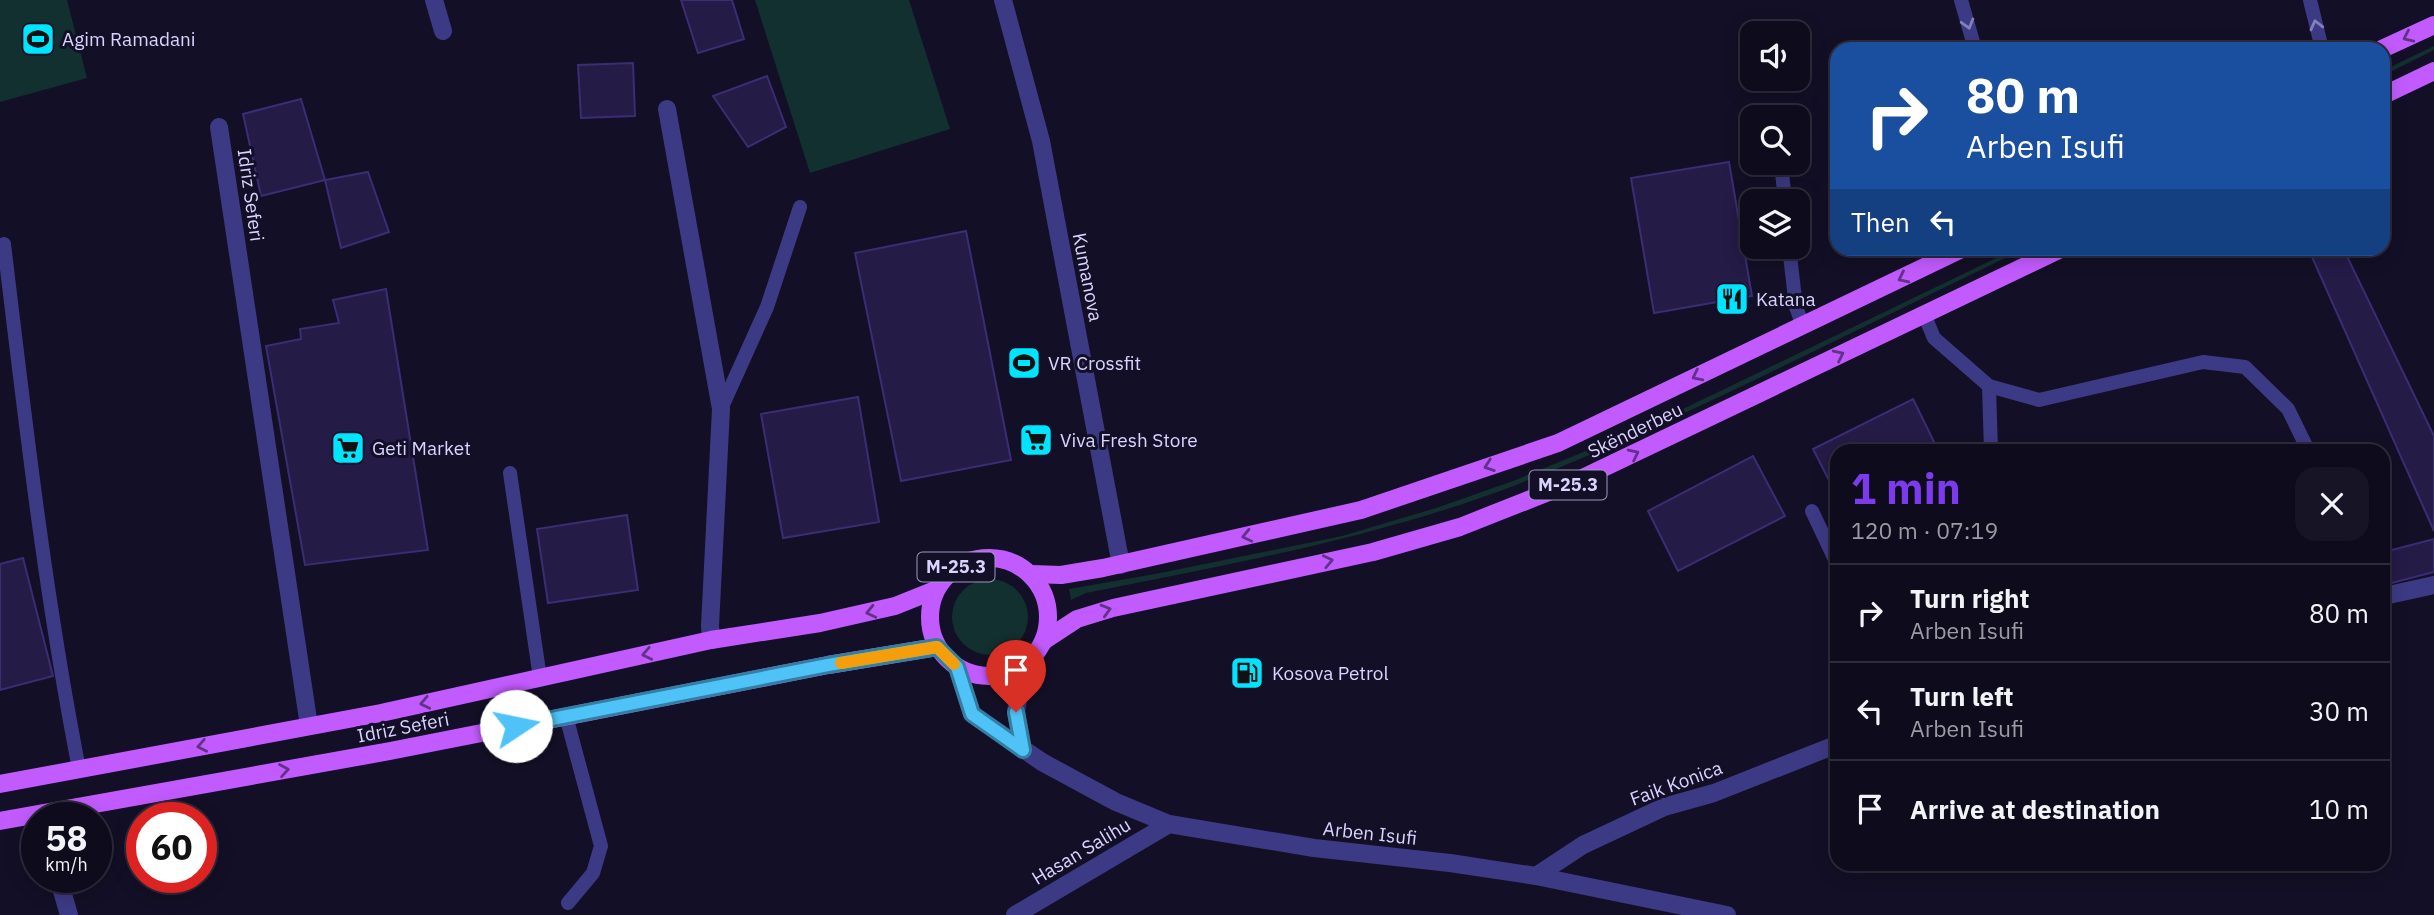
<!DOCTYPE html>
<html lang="en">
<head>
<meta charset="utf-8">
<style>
	:root { --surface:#0e0b1c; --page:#171425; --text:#f1f3f6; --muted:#9b9ba3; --line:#2e2b3b; --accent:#7c3aed }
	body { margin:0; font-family:"IBM Plex Sans",sans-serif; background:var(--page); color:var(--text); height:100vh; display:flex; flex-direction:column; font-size:26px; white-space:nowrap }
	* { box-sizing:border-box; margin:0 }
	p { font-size:23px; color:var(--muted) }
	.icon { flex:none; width:38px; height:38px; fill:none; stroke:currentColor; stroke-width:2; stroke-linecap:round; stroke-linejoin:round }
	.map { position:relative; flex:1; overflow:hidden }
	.drawer { position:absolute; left:1830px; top:444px; width:560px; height:427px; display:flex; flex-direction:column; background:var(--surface); border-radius:21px; box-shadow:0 4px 18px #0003,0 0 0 2px var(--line) }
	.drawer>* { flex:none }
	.top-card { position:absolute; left:1830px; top:42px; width:560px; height:214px; border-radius:21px; box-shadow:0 4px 18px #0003,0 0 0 2px var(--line); background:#1a4fa0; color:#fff; overflow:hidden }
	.tools { position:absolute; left:1740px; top:21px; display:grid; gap:14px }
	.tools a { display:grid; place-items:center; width:70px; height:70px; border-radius:14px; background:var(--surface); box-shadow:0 4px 18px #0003,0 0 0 2px var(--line); font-size:35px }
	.speed { position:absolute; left:21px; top:802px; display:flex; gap:14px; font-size:35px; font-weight:700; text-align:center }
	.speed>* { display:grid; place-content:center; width:91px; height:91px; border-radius:50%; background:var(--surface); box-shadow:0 4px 18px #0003,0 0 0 2px var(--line); line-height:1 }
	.speed small { font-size:18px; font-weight:400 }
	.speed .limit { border:10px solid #d22; background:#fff; color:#111 }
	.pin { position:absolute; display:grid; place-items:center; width:60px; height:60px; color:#fff; margin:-72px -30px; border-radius:50% 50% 50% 0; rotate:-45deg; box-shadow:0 0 7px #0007 }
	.pin .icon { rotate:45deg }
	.me { position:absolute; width:77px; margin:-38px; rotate:79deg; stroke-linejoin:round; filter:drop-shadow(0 0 5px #0008) }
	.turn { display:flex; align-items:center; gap:24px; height:147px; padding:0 21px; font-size:32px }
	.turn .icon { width:91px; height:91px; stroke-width:2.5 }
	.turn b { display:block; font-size:49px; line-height:60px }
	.then { display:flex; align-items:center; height:66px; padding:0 21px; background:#0003; gap:14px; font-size:26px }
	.round { display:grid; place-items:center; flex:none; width:74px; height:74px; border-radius:21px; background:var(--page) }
	.head { display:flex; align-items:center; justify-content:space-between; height:119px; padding:0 21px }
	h1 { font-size:42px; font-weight:700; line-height:52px; color:var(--accent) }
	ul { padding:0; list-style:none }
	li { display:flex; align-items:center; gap:21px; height:98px; padding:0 21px; border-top:2px solid var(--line) }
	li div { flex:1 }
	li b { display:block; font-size:26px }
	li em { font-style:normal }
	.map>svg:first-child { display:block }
	.green { fill:#12302f }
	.building { fill:#241b47; stroke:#3b2d73; stroke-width:2 }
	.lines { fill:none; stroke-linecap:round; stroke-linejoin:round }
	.service { stroke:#3d3a85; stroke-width:14 }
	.minor { stroke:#3d3a85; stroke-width:18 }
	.tertiary { stroke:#3d3a85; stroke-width:18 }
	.primary { stroke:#c25bff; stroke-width:18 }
	.oneway { stroke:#837fbc }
	.oneway2 { stroke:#623188 }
	.route-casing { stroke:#337fa1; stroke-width:18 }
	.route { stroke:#4fc3f7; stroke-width:12 }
	.slow { stroke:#f59e0b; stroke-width:12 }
	.labels { text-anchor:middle; stroke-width:6; stroke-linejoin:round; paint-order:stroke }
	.shield { fill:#130f26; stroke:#9e99be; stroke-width:2 }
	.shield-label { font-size:18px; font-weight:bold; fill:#d9d4ff }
	.poi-label { font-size:19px; fill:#d9d4ff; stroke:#130f26; text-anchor:start }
	.street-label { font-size:19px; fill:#d9d4ff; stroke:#130f26 }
</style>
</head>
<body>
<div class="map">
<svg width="2434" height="915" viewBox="0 0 2434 915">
	<rect width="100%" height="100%" fill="#130f26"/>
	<g class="green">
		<polygon points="0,0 67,0 87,78 0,102"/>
		<polygon points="755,0 909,0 950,129 810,173"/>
		<polygon points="2434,46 2434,50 2384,75 2384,70"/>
		<path d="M 2015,249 L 2024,249 C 1856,329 1690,417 1516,485 C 1377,538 1231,564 1086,593 L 1071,600 L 1069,589 L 1155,574 L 1342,536 L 1436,508 L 1513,481 L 1654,423 Z"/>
		<circle cx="990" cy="617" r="38"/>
	</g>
	<g class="building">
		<polygon points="681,0 732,0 744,39 698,53"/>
		<polygon points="633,63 635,116 581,118 578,65"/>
		<polygon points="767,76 786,127 748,147 713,96"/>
		<polygon points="301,99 325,180 261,196 243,114"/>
		<polygon points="1729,162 1752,296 1654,313 1631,178"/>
		<polygon points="368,172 389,232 341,248 325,180"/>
		<polygon points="966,231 1011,460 901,481 855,253"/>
		<polygon points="2308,248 2343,248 2434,436 2434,531"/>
		<polygon points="386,289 428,550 305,565 266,346 301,339 300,329 339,323 333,300"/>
		<polygon points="858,397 879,522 783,538 761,414"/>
		<polygon points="1913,399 1939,452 1838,452 1838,498 1813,449"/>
		<polygon points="1753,456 1785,516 1678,571 1648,511"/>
		<polygon points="627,515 638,590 548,603 537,529"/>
		<polygon points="2434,539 2434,572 2384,585 2384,552"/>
		<polygon points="23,558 53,676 0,690 0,564"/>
	</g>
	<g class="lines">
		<g class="service">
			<polyline points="1961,0 1975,49"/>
			<polyline points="2310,0 2322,49"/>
			<polyline points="1775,110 1776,117"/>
			<polyline points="1781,163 1785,201"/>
			<path d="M 4,244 C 25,419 45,595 79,769"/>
			<polyline points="1789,247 1796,307 1803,326"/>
			<polyline points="1924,314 1934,338 1989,386 2039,400 2203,362 2245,367 2288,409 2309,452"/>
			<polyline points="1989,386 1991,452"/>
			<polyline points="721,409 767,307 800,207"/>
			<polyline points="510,473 540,678"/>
			<polyline points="1812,511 1838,566"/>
			<polyline points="566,716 601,846 593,873 568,903"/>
		</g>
		<g class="minor">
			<polyline points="434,0 443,31"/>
			<polyline points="1003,0 1041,141 1121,565"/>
			<polyline points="667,109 721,409 710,626 711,640"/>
			<polyline points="219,127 309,726"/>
			<polyline points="2384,596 2434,585"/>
			<polyline points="1536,876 1583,845 1664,807 1714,793 1838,744"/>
			<polyline points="58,877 69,915"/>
			<polyline points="1015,915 1169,824"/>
		</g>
		<g class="tertiary">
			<polyline points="957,667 972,714 1042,762 1116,802 1169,824 1314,848 1450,863 1536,876 1727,915"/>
			<polyline points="1023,667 1016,712 1023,750"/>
		</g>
		<g class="primary">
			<polyline points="2382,49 2434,25"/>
			<polyline points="2384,95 2434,71"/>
			<circle cx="989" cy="617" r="59"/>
			<polyline points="1031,574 1061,575 1103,568 1361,510 1558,443 1964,248"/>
			<polyline points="1045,640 1077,619 1113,608 1373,552 1460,527 1574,482 2063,248"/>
			<polyline points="0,784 381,713 711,640 820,623 895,606 935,590"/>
			<polyline points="0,821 390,751 828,665 937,647"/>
		</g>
	</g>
	<defs><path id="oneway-chevron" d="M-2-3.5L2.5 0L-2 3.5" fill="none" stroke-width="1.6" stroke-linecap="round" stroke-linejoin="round" transform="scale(1.75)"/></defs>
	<g class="oneway">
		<use href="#oneway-chevron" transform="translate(1968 24) rotate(74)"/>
		<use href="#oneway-chevron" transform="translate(2316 25) rotate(-104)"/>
	</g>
	<g class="oneway2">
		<use href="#oneway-chevron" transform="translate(2408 37) rotate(155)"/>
		<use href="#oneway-chevron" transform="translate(1903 278) rotate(154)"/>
		<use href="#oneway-chevron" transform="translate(1839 355) rotate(-26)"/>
		<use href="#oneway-chevron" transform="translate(1697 376) rotate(154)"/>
		<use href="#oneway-chevron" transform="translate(1634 454) rotate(-26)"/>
		<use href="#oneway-chevron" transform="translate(1489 466) rotate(161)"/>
		<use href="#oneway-chevron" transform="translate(1247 536) rotate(167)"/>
		<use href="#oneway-chevron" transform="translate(1328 561) rotate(-12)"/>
		<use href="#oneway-chevron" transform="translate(1106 610) rotate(-16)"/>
		<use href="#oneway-chevron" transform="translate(871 612) rotate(167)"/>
		<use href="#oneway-chevron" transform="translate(647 654) rotate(168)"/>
		<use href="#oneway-chevron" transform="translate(425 703) rotate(168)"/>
		<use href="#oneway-chevron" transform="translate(202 746) rotate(169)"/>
		<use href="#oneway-chevron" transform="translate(284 770) rotate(-10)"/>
	</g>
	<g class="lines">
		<defs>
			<polyline id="route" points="516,726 828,665 937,647 957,667 972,714 1023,750 1016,712"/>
		</defs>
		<use href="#route" class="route-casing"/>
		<use href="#route" class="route"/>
		<polyline class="slow" points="841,663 937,647 954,664"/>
	</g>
	<defs>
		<symbol id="stadium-square" viewBox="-11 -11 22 22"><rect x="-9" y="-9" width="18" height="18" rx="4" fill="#00e5ff" stroke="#130f26"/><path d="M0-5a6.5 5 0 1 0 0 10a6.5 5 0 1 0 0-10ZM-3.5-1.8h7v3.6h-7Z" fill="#111"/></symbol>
		<symbol id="restaurant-square" viewBox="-11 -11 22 22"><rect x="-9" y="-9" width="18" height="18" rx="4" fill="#00e5ff" stroke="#130f26"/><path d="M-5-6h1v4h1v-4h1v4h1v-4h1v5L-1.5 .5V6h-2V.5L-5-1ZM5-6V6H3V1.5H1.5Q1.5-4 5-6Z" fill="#111"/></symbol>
		<symbol id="supermarket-square" viewBox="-11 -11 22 22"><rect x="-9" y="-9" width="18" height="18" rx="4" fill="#00e5ff" stroke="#130f26"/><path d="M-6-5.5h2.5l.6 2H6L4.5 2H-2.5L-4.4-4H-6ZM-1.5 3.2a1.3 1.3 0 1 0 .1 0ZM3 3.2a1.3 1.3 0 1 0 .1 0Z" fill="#111"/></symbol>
		<symbol id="fuel-square" viewBox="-11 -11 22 22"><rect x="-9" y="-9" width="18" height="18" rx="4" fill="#00e5ff" stroke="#130f26"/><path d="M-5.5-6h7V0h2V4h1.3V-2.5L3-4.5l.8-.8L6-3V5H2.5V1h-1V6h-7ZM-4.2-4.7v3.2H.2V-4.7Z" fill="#111"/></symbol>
	</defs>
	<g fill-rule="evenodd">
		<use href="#stadium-square" x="19" y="20" width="38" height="38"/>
		<use href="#restaurant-square" x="1713" y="280" width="38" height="38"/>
		<use href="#stadium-square" x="1005" y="344" width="38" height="38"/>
		<use href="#supermarket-square" x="1017" y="421" width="38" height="38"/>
		<use href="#supermarket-square" x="329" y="429" width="38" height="38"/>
		<use href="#fuel-square" x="1228" y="654" width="38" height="38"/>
	</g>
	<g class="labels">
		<g class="shield">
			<rect x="1529.5" y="470.5" width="77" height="29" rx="5"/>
			<rect x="917.5" y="552.5" width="77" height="29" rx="5"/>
		</g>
		<g class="shield-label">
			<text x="1568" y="491">M-25.3</text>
			<text x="956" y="573">M-25.3</text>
		</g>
		<g class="poi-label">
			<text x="62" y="46">Agim Ramadani</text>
			<text x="1756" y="306">Katana</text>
			<text x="1048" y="370">VR Crossfit</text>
			<text x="1060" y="447">Viva Fresh Store</text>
			<text x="372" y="455">Geti Market</text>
			<text x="1272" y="680">Kosova Petrol</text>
		</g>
		<g class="street-label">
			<text transform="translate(251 195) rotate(82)" y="7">Idriz Seferi</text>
			<text transform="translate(1088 277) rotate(79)" y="7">Kumanova</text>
			<text transform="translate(1635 430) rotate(-26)" y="7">Skënderbeu</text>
			<text transform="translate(403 727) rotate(-11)" y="7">Idriz Seferi</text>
			<text transform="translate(1676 783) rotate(-20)" y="7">Faik Konica</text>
			<text transform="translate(1370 833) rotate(6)" y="7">Arben Isufi</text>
			<text transform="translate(1081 851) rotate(-31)" y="7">Hasan Salihu</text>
		</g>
	</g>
</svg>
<div class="tools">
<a><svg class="icon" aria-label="sound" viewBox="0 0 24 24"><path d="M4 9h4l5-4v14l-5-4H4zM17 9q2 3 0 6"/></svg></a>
<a><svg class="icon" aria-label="search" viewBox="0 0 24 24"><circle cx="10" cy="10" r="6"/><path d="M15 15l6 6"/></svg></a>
<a><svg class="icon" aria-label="layers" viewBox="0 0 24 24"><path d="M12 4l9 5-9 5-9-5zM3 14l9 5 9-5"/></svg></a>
</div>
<div class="speed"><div>58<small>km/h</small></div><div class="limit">60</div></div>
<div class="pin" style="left:1016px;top:712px;background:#d93025"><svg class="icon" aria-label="arrive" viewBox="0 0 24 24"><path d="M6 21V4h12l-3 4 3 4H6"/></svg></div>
<svg class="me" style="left:516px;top:726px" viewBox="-20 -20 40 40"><circle r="19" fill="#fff"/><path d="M0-13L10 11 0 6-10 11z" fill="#4fc3f7"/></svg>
<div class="top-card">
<div class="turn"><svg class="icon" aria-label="right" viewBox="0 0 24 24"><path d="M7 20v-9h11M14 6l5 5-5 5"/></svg><div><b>80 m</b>Arben Isufi</div></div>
<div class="then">Then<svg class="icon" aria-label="left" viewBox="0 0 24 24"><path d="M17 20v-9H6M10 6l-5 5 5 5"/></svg></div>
</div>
<section class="drawer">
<div class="head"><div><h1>1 min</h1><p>120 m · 07:19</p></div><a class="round"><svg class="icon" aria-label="close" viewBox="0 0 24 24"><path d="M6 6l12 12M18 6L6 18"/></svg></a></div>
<ul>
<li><svg class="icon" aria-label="right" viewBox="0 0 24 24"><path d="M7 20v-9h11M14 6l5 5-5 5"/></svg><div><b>Turn right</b><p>Arben Isufi</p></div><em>80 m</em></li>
<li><svg class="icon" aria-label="left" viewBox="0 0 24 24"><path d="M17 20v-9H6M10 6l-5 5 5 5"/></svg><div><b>Turn left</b><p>Arben Isufi</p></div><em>30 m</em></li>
<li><svg class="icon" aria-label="arrive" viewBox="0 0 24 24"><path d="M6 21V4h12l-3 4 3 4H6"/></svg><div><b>Arrive at destination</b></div><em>10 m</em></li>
</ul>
</section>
</div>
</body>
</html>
